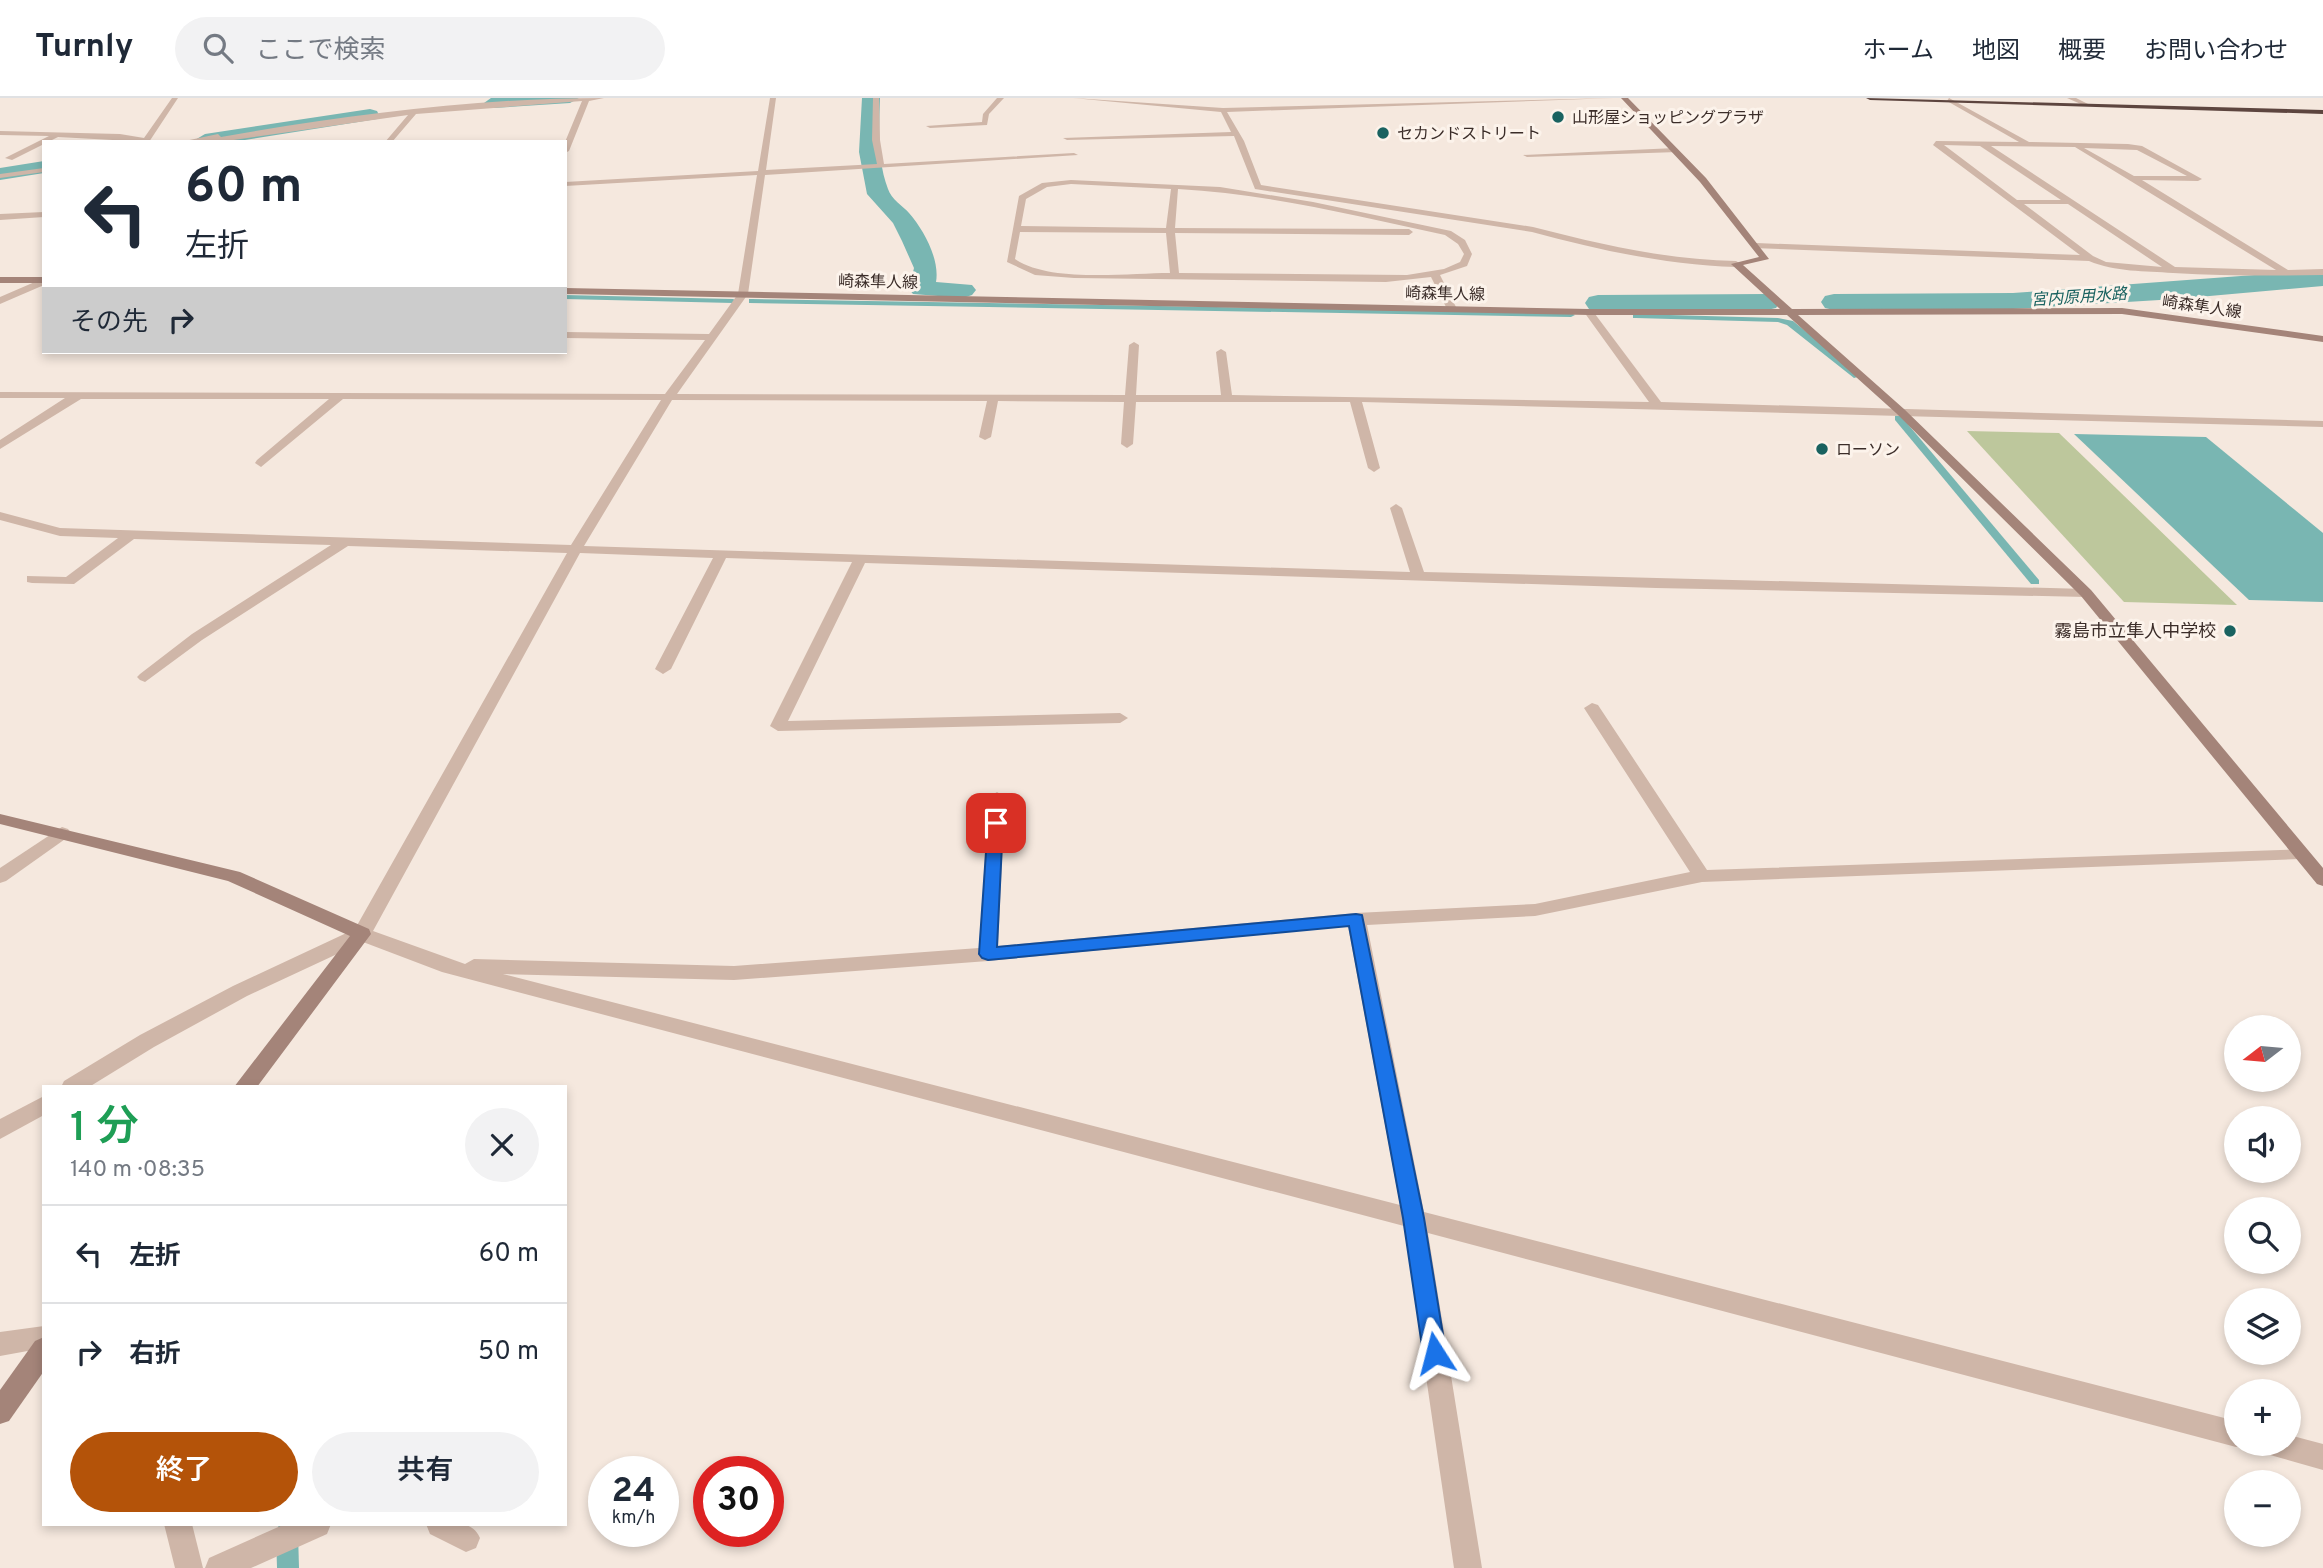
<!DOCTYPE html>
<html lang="ja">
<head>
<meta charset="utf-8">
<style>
	:root { --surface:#fff; --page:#f2f2f3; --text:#1f2937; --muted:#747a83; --line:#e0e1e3; --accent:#b45309 }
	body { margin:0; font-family:Overpass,"Noto Sans JP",sans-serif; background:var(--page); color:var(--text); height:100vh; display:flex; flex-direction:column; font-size:26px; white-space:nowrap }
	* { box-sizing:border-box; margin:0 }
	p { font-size:23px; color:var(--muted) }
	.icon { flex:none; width:38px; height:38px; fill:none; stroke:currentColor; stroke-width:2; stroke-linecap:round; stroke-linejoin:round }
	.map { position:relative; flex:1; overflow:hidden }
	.drawer { position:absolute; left:42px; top:987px; width:525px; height:441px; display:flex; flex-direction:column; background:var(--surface); border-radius:0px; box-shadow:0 4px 10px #0003 }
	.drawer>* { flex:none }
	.banner { position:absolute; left:42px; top:42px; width:525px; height:214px; border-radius:0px; box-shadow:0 4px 10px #0003; background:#fff; color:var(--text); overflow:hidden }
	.needle { width:46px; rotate:254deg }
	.tools { position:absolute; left:2224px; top:917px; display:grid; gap:14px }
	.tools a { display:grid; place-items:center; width:77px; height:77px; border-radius:50%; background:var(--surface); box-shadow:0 4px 10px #0003; font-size:35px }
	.speed { position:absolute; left:588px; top:1358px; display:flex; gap:14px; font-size:35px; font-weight:700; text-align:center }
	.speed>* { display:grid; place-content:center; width:91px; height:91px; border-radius:50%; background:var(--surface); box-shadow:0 4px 10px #0003; line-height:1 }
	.speed small { font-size:18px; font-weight:400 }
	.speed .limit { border:10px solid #d22; background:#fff; color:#111 }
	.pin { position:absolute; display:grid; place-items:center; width:60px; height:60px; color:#fff; margin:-30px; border-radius:14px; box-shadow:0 4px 10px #0006 }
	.me { position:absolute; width:77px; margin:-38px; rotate:351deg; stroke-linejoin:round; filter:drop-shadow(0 0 5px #0008) }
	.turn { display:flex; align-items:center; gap:24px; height:147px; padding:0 28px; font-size:32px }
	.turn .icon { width:91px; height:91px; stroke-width:2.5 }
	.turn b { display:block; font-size:49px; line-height:60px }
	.then { display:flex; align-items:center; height:66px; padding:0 28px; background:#0003; gap:14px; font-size:26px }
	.round { display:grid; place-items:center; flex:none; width:74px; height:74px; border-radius:37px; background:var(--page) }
	.summary { display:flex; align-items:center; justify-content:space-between; height:119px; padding:0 28px }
	h1 { font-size:42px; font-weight:600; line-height:52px; color:#1e9e55 }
	.cta { display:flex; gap:14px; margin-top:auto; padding:14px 28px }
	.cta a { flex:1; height:80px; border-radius:42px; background:var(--accent); color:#fff; font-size:28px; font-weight:600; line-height:80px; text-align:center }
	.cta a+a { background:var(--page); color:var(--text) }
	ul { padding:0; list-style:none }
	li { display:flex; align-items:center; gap:21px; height:98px; padding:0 28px; border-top:2px solid var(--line) }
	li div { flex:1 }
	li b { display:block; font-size:26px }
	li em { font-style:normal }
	header { display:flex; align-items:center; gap:42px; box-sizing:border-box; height:98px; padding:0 35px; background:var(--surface); border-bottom:2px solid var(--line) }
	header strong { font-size:33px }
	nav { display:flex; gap:38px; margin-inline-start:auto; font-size:24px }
	.search { width:490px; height:63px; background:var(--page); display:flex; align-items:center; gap:18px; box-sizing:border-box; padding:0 24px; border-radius:38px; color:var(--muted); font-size:26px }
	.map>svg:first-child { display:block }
	.green { fill:#bdc79c }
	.water { fill:#79b6b2 }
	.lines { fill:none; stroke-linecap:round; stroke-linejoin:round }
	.stream { fill:#79b6b2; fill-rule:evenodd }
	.canal { fill:#79b6b2; fill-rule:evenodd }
	.lane { fill:#cfb6a8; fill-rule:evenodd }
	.street { fill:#cfb6a8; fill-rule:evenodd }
	.secondary { fill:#a48479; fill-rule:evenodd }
	.highway { fill:#5d453f; fill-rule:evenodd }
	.route { fill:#1a73e8; stroke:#114b97; stroke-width:2 }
	.poi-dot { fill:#196260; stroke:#fcf3eb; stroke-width:2.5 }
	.labels { text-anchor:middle; stroke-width:6; stroke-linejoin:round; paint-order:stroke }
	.far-poi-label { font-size:16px; fill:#3b2d29; stroke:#fcf3eb; text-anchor:start }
	.far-street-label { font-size:16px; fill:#3b2d29; stroke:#fcf3eb }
	.far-water-label { font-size:16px; font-style:italic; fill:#196260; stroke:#fcf3eb }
	.poi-label { font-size:18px; fill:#3b2d29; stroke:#fcf3eb; text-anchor:end }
</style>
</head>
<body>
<header>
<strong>Turnly</strong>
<div class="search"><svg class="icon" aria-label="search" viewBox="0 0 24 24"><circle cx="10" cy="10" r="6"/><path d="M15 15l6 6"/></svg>ここで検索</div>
<nav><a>ホーム</a><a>地図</a><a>概要</a><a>お問い合わせ</a></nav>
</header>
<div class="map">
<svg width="2323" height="1470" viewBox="0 0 2323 1470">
	<rect width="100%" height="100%" fill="#f5e8de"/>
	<polygon class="green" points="1967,333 2059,335 2237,507 2124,504"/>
	<polygon class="water" points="2074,336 2206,339 2323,435 2323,504 2249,502"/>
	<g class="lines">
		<g class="stream">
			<polygon points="565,197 733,201 737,203 733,205 565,201"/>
			<polygon points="752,201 1571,215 1575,217 1571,219 749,205 749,201"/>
			<polygon points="1633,216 1778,220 1793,223 1861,278 1854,280 1787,227 1778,224 1636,220 1633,220"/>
			<polygon points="1895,318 1901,318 2039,482 2039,486 2031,486 1895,322"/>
			<polygon points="293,1426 298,1435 299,1470 277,1470 276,1435 279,1427"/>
		</g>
		<g class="canal">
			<polygon points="491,0 579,0 570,5 493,10 484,5"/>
			<path d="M 862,0 L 880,0 C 879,31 877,62 888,91 C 891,101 903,108 909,115 C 924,132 940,162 936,184 L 972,187 L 976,192 L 972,197 L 963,200 L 913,196 L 909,191 L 914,170 L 902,143 L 893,125 L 867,96 L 859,54 Z"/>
			<polygon points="370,11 377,13 379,17 377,21 232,44 195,42 205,36"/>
			<polygon points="44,63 44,75 0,82 0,70"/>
			<polygon points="2323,172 2323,188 2176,201 2013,211 1834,212 1825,210 1821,204 1825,198 1834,196 2013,195"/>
			<polygon points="1767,196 1776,198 1780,204 1776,210 1767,212 1598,213 1589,211 1585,205 1589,199 1598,197"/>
		</g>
		<path class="lane" d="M 1071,82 L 1220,89 L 1313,104 L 1451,133 L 1465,142 L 1472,156 L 1467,168 L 1440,177 L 1457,211 L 1452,214 L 1447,211 L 1431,179 L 1386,184 L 1074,180 L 1035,177 L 1007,164 L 1019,98 L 1042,85 ZM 1071,86 L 1171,91 L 1166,130 L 1021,128 L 1026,101 L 1047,89 ZM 1178,91 C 1269,96 1357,118 1445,137 L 1458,146 L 1464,156 L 1460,164 L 1444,171 L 1407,177 L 1179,175 L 1175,135 L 1409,137 L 1413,134 L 1409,131 L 1175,130 ZM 1020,134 L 1166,135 L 1170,175 C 1128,175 1050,185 1015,161 Z"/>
		<g class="street">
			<polygon points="172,0 178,0 149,44 58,39 12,62 5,60 49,38 0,37 0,33 120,36 144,40"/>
			<path d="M 604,0 L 589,3 L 569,53 L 565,55 L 565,44 L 582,3 L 416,16 L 392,44 L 385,44 L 408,17 L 220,44 L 180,44 L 218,36 L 221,39 C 347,17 476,0 604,0 Z"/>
			<path d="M 770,0 L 776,0 L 766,72 L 877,66 L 872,42 L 873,0 L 879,0 L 880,42 L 884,66 L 1074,55 L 1078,57 L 765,77 L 748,196 L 677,296 L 1125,297 L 1129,247 L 1134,244 L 1139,247 L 1136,297 L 1221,297 L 1216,254 L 1221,251 L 1226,254 L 1232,297 L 1649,304 L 1584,214 L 1589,211 L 1592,212 L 1661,304 L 2323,323 L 2323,329 L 1362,304 L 1380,370 L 1374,374 L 1368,370 L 1350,304 L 1136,304 L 1133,346 L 1127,350 L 1121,346 L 1124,304 L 998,303 L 991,339 L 985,342 L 979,339 L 987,303 L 672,302 L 584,448 L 1410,474 L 1390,410 L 1396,406 L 1402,410 L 1424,474 L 2086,491 L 2093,495 L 2086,499 L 1656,490 L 865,465 L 788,623 L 1120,615 L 1128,620 L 1120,625 L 778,633 L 770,628 L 852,464 L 726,460 L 671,571 L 663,576 L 655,571 L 713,460 L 580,455 L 373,833 L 465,866 L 474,861 L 734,868 L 979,850 L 989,699 L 997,694 L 1005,699 L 998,848 L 1356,815 L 1535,806 L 1690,774 L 1584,610 L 1592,605 L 1598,607 L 1707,772 L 2306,751 L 2309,755 L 2300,761 L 1702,784 L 1535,818 L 1367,827 L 1424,1114 L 2236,1323 L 2236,1346 L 2244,1346 L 2236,1349 L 1428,1135 L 1482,1470 L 1454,1470 L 1404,1128 L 442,874 L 363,844 L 247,898 L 154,949 L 89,989 L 61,989 L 64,983 L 140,937 L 233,888 L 355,831 L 567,455 L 348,448 L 202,542 L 145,584 L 140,582 L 137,579 L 140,576 L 192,536 L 331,447 L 134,441 L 74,486 L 32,485 L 27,484 L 27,478 L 66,479 L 118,440 L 60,438 L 0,422 L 0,414 L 60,430 L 571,447 L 661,302 L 343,301 L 261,369 L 255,365 L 257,362 L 329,301 L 81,301 L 0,351 L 0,342 L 65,300 L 0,300 L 0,294 L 665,296 L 705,242 L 565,240 L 565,234 L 709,236 L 738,196 L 757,77 L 565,88 L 565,84 L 758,73 ZM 1348,828 L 1400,1107 L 503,876 L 734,882 L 988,863 Z"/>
			<polygon points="997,0 1004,0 989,16 987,27 930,30 926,28 982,24 983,16"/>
			<path d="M 1073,0 L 1223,10 L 1614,0 L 1227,14 L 1244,43 L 1261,87 L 1533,129 C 1599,146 1668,162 1736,163 L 1741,166 L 1736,169 C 1668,167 1598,152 1532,134 L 1255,91 L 1234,38 L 1067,42 L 1063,40 L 1231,34 L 1221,14 Z"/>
			<path d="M 1949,0 L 2029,44 L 2128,46 L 2142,48 L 2202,81 L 2198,83 L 2142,82 L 2288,172 L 2323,171 L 2323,177 C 2273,178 2224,178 2173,175 C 2145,173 2115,174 2089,163 L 1753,150 L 1752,148 L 1756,145 L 2080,157 L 1933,47 L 1936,43 L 2019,44 L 1947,3 ZM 1944,47 L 1980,48 L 2061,102 L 2017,102 ZM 1991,48 L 2075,49 L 2276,172 L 2175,169 ZM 2084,50 L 2137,52 L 2187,78 L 2134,78 ZM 2024,106 L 2068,106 L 2162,169 L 2106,164 L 2093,158 Z"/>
			<polygon points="2067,0 2076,0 2088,6 2083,7"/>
			<polygon points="1675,50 1678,54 1527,59 1523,57"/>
			<polygon points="44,70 44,74 0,80 0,76"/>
			<polygon points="44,114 44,119 0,122 0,116"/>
			<polygon points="44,180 44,187 0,206 0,199"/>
			<polygon points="62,729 68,731 71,735 68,739 6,783 0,785 0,770"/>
			<polygon points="44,998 44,1017 0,1041 0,1021"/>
			<polygon points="44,1228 44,1250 0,1258 0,1234"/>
			<polygon points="2289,1337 2323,1346 2323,1372 2263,1355 2259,1346 2289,1346"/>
			<polygon points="164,1426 192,1426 203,1470 175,1470"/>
			<polygon points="285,1426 331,1426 327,1436 251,1470 205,1470 209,1460"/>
			<path d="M 426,1426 C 446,1426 471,1419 480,1440 L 476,1450 L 466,1454 L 430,1436 Z"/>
		</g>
		<g class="secondary">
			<polygon points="1621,0 1628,0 1706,80 1769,161 1743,167 1792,211 2122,210 2323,238 2323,244 2122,216 1798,217 1904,311 2091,492 2323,770 2323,788 2317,786 2081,498 1896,315 1787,217 1589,217 565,196 565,190 1589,211 1780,211 1731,166 1759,159 1700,84"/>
			<rect x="0" y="179" width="44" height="6"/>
			<polygon points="0,716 240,774 369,831 371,836 257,989 234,989 350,838 228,783 0,726"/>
			<polygon points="44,1239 44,1273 9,1323 0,1326 0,1292 35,1243"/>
		</g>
		<polygon class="highway" points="1866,0 2323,12 2323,16 1870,2"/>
	</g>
	<polygon class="route" points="996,720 1003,725 997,849 1356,816 1362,817 1424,1120 1446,1255 1443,1262 1435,1265 1427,1262 1423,1255 1403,1120 1349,828 988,862 982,860 979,856 988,725"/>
	<g class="poi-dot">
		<circle cx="1558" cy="19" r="7"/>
		<circle cx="1383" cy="35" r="7"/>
		<circle cx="1822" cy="351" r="7"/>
		<circle cx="2230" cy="533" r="7"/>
	</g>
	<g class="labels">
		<g class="far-poi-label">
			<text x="1572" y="25">山形屋ショッピングプラザ</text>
			<text x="1397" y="41">セカンドストリート</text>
			<text x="1836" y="357">ローソン</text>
		</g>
		<g class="far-street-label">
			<text transform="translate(878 183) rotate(1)" y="6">崎森隼人線</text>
			<text transform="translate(1445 195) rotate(1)" y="6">崎森隼人線</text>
			<text transform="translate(2202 208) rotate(8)" y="6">崎森隼人線</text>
		</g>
		<g class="far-water-label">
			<text transform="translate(2079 198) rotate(-4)" y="6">宮内原用水路</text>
		</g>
		<g class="poi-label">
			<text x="2216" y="539">霧島市立隼人中学校</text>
		</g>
	</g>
</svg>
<div class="tools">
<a><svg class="needle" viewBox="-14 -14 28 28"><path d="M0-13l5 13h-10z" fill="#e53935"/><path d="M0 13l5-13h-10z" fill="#747a83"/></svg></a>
<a><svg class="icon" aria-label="sound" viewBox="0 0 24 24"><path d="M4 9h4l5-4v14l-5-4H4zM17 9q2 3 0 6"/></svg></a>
<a><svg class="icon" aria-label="search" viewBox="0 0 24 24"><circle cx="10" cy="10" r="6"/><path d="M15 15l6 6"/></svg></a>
<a><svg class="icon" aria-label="layers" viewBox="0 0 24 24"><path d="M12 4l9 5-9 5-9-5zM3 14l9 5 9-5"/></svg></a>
<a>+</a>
<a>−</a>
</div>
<div class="speed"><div>24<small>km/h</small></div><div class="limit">30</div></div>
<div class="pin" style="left:996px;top:725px;background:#d93025"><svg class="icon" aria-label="arrive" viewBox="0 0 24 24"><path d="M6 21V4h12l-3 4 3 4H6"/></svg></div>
<svg class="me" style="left:1435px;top:1255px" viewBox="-20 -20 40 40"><path d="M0-17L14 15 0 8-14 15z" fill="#1a73e8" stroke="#fff" stroke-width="4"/></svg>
<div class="banner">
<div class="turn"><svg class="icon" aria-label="left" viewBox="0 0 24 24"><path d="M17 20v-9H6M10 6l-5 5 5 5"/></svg><div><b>60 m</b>左折</div></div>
<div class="then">その先<svg class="icon" aria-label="right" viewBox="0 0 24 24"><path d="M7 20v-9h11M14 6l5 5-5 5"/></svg></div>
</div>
<section class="drawer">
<div class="summary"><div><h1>1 分</h1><p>140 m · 08:35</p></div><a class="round"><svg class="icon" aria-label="close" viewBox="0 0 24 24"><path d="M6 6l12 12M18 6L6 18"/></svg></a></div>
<ul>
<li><svg class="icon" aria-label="left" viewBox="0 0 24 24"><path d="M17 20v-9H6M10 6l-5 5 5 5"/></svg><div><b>左折</b></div><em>60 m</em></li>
<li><svg class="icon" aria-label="right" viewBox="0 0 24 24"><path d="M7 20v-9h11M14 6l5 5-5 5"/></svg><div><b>右折</b></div><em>50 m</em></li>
</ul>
<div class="cta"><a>終了</a><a>共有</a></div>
</section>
</div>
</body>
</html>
